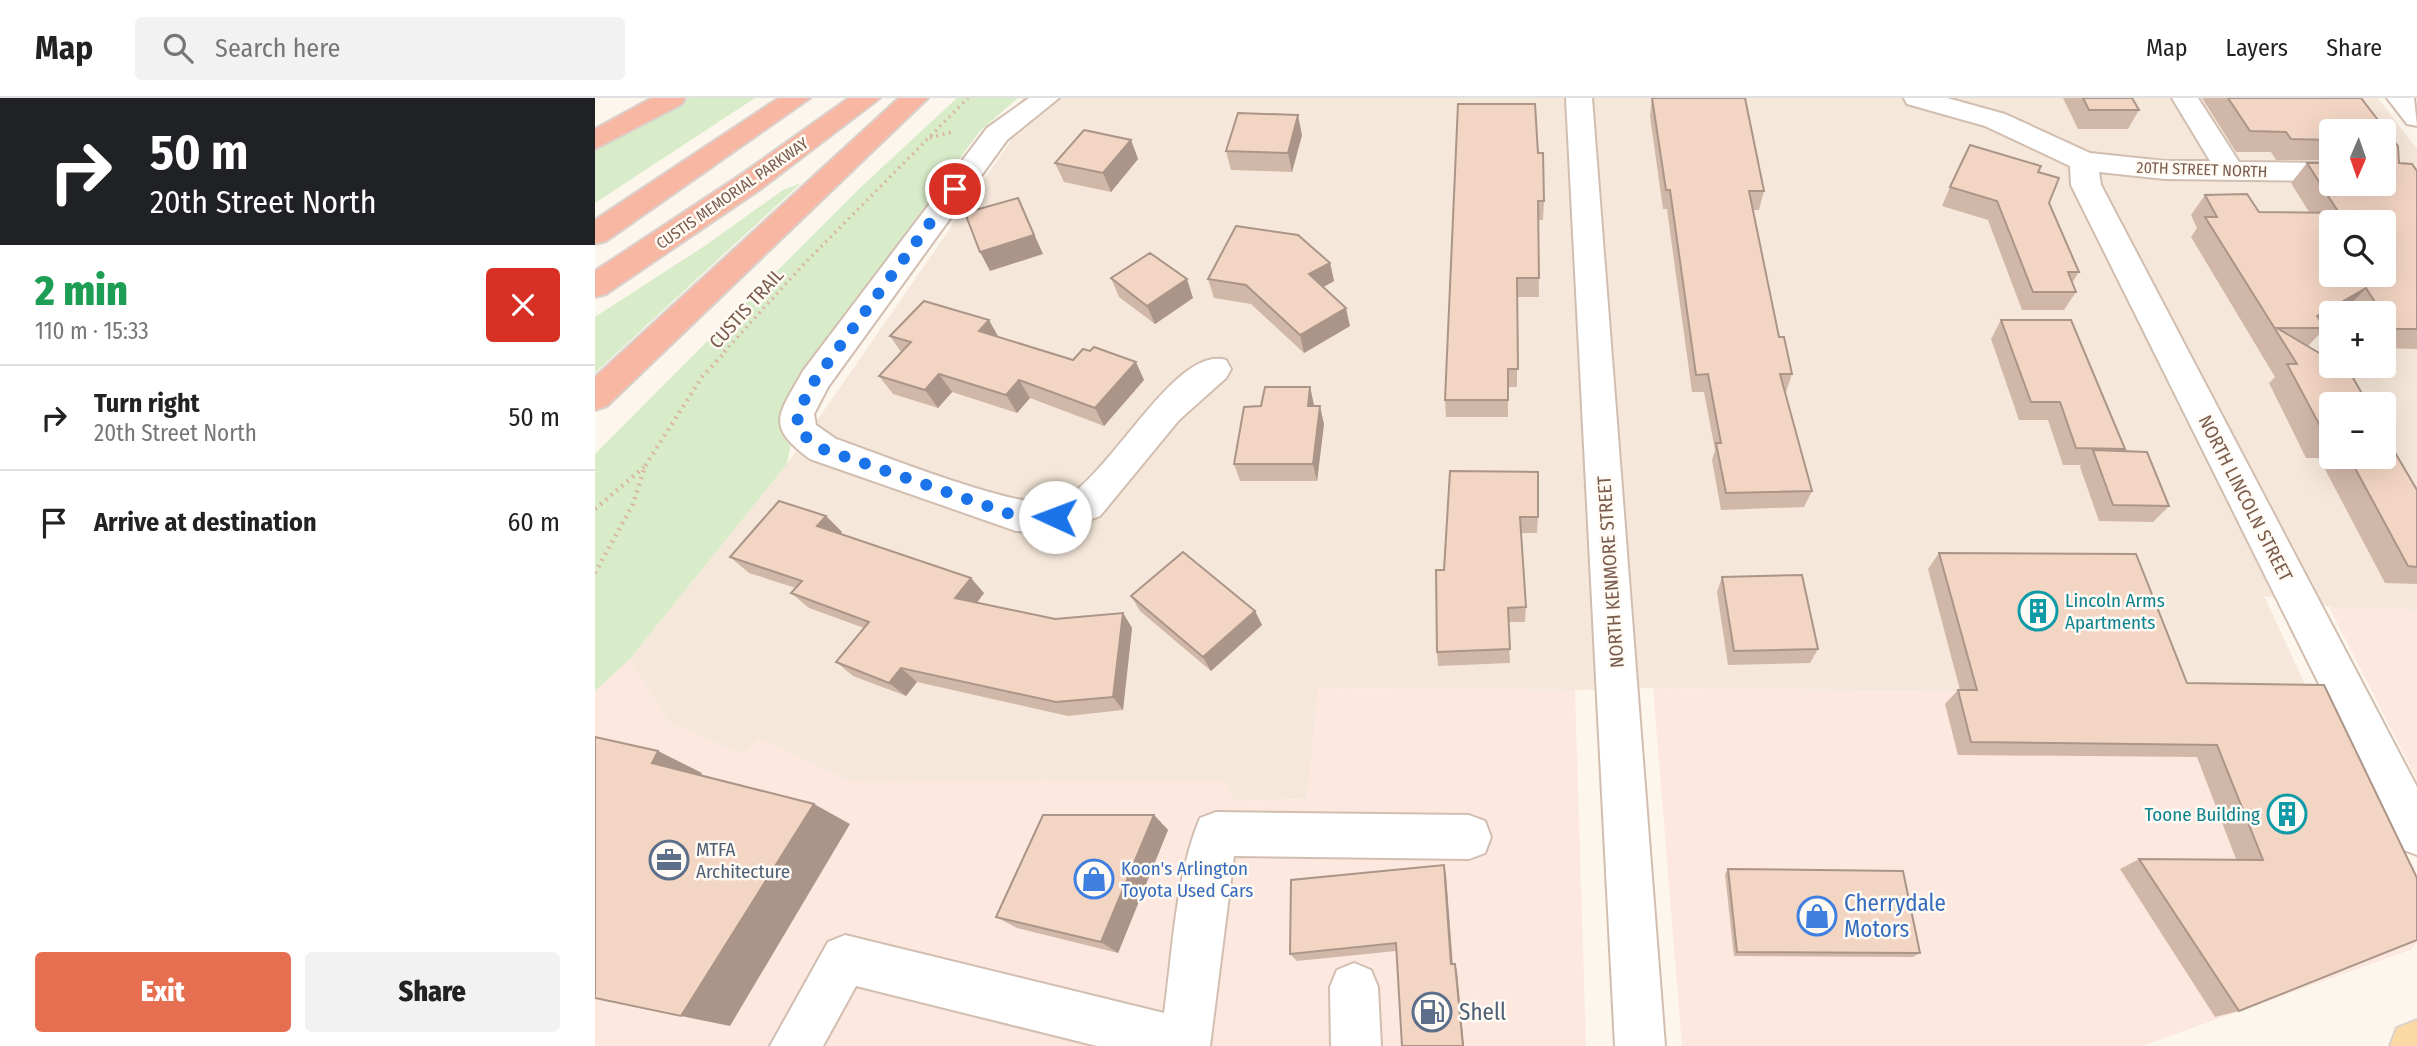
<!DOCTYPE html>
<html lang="en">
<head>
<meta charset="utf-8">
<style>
	:root { --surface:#fff; --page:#f2f2f2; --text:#222; --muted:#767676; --line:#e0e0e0; --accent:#e76f51 }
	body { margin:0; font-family:"Fira Sans Condensed",sans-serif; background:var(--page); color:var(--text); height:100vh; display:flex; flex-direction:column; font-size:26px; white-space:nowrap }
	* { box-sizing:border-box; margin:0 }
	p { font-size:23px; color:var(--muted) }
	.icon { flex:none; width:38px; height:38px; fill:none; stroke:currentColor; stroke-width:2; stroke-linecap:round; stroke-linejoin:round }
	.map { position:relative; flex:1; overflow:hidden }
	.panel { display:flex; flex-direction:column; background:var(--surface); width:595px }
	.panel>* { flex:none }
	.guide { background:#202124; color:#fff; overflow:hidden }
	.needle { width:46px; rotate:182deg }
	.controls { position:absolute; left:1724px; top:21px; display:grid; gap:14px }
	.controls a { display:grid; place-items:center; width:77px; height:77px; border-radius:7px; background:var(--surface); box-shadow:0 7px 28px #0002; font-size:35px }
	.pin { position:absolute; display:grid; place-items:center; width:60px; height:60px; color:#fff; margin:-30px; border:4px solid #fff; border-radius:50%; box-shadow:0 2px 7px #0007 }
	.me { position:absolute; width:77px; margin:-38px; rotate:272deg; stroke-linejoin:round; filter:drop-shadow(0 0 5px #0008) }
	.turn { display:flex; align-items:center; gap:24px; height:147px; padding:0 35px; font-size:32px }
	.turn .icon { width:91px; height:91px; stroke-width:2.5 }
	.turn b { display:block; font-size:49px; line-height:60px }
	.round { display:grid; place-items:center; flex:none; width:74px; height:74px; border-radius:7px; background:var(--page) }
	.overview { display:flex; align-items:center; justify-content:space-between; height:119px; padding:0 35px }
	h1 { font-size:42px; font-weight:800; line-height:52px; color:#1e9e55 }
	.action { display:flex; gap:14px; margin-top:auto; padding:14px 35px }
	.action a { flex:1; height:80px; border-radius:7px; background:var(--accent); color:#fff; font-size:28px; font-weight:800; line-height:80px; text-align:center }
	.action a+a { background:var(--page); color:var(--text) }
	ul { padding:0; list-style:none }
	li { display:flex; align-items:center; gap:21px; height:105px; padding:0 35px; border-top:2px solid var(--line) }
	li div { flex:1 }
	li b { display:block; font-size:26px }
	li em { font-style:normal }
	header { display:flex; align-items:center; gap:42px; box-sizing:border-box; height:98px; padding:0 35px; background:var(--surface); border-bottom:2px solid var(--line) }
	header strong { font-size:33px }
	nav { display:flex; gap:38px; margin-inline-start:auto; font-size:24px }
	.search { width:490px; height:63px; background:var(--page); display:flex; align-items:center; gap:18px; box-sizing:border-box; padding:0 24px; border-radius:7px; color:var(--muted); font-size:26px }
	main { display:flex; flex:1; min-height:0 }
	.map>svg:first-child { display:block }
	.residential { fill:#f5e8da; fill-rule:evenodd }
	.commercial { fill:#fde8e0 }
	.green { fill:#d8ecc9 }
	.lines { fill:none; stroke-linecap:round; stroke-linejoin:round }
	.minor-casing { stroke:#d1beb0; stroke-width:4 }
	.major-casing { stroke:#dad1cd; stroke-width:4 }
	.highway-casing { stroke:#dad1cd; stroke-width:4 }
	.path-far1 { stroke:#d9b8a5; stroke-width:3.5; stroke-dasharray:2 4.5; stroke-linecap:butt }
	.path { stroke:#d9b8a5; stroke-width:4.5; stroke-dasharray:2 5; stroke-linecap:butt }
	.minor { fill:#fff; fill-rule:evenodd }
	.major { fill:#fbd9a5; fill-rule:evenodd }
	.highway { fill:#f7b7a3; fill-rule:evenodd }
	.wall { fill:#d1b7a8; fill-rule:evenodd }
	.shaded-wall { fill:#aa9588 }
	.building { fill:#f3d5c3; stroke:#aa9588; stroke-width:2; fill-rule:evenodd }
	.route { stroke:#1a73e8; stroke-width:12; stroke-dasharray:0 21.6 }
	.labels { text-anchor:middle; stroke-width:5; stroke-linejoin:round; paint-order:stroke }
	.far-street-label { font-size:16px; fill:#7a5c4d; stroke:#fffaf3 }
	.street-label { font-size:19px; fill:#7a5c4d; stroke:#fffaf3 }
	.culture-label { font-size:19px; fill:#0d838f; stroke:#fffaf3; text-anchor:start }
	.service-label { font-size:19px; fill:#4e5e75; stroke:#fffaf3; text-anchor:start }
	.shop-label { font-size:19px; fill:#366cbe; stroke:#fffaf3; text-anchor:start }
	.near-shop-label { font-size:23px; fill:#366cbe; stroke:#fffaf3; text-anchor:start }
	.near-service-label { font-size:23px; fill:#4e5e75; stroke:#fffaf3; text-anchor:start }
</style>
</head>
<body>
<header>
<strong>Map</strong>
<div class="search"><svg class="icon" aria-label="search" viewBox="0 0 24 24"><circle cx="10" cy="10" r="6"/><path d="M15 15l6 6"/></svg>Search here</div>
<nav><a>Map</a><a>Layers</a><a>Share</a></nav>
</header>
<main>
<section class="panel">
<div class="guide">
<div class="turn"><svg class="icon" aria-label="right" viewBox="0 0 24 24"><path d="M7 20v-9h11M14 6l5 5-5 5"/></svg><div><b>50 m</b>20th Street North</div></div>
</div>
<div class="overview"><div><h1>2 min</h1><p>110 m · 15:33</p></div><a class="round" style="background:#d93025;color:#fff"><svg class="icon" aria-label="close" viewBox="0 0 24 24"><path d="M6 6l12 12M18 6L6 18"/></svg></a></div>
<ul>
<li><svg class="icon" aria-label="right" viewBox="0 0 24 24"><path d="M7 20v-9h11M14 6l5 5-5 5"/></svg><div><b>Turn right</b><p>20th Street North</p></div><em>50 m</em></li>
<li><svg class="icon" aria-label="arrive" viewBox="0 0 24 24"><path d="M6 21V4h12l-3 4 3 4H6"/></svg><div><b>Arrive at destination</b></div><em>60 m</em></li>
</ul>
<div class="action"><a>Exit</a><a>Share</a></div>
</section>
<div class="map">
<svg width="1822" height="948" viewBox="0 0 1822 948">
	<rect width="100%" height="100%" fill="#fdf6ec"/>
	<path class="residential" d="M 427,0 L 1783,0 L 1822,51 L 1822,512 L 1750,511 L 1669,498 L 1715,597 L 1058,590 L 980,592 L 724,590 L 712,701 L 639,703 L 629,683 L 256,684 L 164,641 L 149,657 L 74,625 L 34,562 L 192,366 L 415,44 ZM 1736,33 L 1788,33 L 1788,86 L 1736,86 ZM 1736,124 L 1788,124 L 1788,177 L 1736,177 ZM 1736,215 L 1788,215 L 1788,268 L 1736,268 ZM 1736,306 L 1788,306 L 1788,359 L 1736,359 Z"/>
	<g class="commercial">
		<polygon points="1734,509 1822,512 1822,682"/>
		<polygon points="34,562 74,625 149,657 164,641 257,684 629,683 639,703 712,701 723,590 980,592 991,948 0,948 0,593"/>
		<polygon points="1058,590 1715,597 1822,835 1822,845 1815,852 1547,948 1087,948"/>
	</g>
	<g class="green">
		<polygon points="94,0 160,0 0,105 0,50"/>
		<polygon points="362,0 423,0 385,33 314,130 201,318 192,366 34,562 0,593 0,356 267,88"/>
		<polygon points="206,85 0,275 0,219 111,147 188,92"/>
	</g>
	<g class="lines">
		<defs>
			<g id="minor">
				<path d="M 434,0 L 464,0 L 412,42 L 233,289 L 219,316 L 221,327 L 241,341 C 282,355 425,413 461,404 C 510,390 578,246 631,262 L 636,271 L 631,280 L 584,322 L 505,418 L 460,435 L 421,433 L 215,361 C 169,327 184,317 208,273 L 392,30 Z"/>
				<polygon points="971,0 997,0 1070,948 1020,948"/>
				<polygon points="1309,0 1352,0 1410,16 1495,55 1570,63 1615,63 1577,0 1603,0 1644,64 1736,65 1736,83 1570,81 1504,74 1506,87 1822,689 1822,757 1806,751 1476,87 1475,68 1390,28 1312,6"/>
				<polygon points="1792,0 1819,0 1822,28 1812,26"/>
				<path d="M 621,714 L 874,717 L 890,723 L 896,739 L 890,755 L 874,761 L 639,758 L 615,948 L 502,948 L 261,888 L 228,948 L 175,948 L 233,844 L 250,837 L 569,915 C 578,852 580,780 605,720 Z"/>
				<polygon points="759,865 776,872 783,889 786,948 736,948 735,889 742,872"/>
			</g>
			<polygon id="major" points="1822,922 1822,948 1795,948 1802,930"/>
			<g id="highway">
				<polygon points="57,0 90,0 87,6 0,51 0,31"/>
				<polygon points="184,0 215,0 11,143 0,146 0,122"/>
				<polygon points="254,0 285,0 167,90 11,196 0,199 0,173 147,76"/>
				<polygon points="304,0 333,0 12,308 0,312 0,279"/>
			</g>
		</defs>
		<use href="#minor" class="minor-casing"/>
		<use href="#major" class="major-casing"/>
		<use href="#highway" class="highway-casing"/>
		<g class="path-far1">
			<polyline points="335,40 360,33"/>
			<polyline points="129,254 208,167 373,0"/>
		</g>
		<g class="path">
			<polyline points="0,411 49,369"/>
			<polyline points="0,475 38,406 50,368 107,279 131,253"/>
		</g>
		<use href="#minor" class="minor"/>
		<use href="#major" class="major"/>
		<use href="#highway" class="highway"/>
	</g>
	<g class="wall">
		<polygon points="1057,0 1169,93 1164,112 1158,112 1184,239 1197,276 1191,294 1189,294 1217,393 1209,409 1126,412 1117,362 1120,352 1109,294 1097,294 1072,111 1068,111 1055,18"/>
		<polygon points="1468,0 1537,0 1544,12 1533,31 1483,31"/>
		<path d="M 1607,0 L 1766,0 L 1803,48 L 1804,65 L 1817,66 L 1822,73 L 1822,251 L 1788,250 L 1788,215 L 1756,215 L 1752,210 L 1743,215 L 1736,215 L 1736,219 L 1726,225 L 1730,230 L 1713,248 L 1736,262 L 1736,268 L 1745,268 L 1754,273 L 1773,306 L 1736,306 L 1736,359 L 1788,359 L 1788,334 L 1822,392 L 1822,486 L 1790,485 L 1724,360 L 1711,360 L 1674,285 L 1680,279 L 1596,139 L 1602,130 L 1596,117 L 1610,97 L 1652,96 L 1664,114 L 1714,114 L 1696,85 L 1712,65 L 1736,65 L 1736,86 L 1788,86 L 1788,33 L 1736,33 L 1736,62 L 1681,62 L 1676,54 L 1641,54 ZM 1736,124 L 1788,124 L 1788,177 L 1736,177 Z"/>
		<polygon points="707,37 697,74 636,72 631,53"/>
		<polygon points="536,42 543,61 516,94 469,84 460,65"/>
		<polygon points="943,55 949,103 948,122 943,122 944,199 922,199 922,289 913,289 913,319 851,319 850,302"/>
		<polygon points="1443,74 1454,105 1484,174 1477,185 1481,194 1469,212 1427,212 1393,122 1347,108 1355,89"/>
		<polygon points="735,165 739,183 728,189 755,228 709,255 656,206 619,200 613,181"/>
		<polygon points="516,180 598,200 560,226 524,199"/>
		<polygon points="1406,222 1530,351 1529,353 1574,408 1558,424 1504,423 1485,369 1486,367 1468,367 1453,322 1424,322 1396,241"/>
		<polygon points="295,238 404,239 478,262 549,282 509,328 435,300 422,315 357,294 343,310 298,296 284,278 306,254"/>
		<polygon points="715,289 719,308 729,326 722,383 645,383 639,366 666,308"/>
		<polygon points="855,373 943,419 942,435 926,435 931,509 930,524 913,524 915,565 843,568 842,554 849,472"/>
		<polygon points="231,418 247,434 245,436 389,495 382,505 460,521 528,515 537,530 528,612 473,618 322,584 311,598 258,578 241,564 269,530 214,510 196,495 201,490 154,475 135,459"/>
		<polygon points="1344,455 1592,585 1729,587 1644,913 1620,919 1525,771 1544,761 1641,761 1602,659 1363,657 1350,606 1363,592 1365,592 1333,471"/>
		<polygon points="1127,479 1223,551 1215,565 1133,567 1122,494"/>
		<polygon points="536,498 660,513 667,527 616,573 545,513"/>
		<polygon points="559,717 573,732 523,855 422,830 401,819"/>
		<polygon points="849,767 851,777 858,866 862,873 801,853 702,863 695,856"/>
		<polygon points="1133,771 1325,855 1318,859 1139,858 1130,776"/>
	</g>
	<g class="shaded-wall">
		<polygon points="703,17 707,37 697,74 693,55"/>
		<polygon points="536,42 543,61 516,94 508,75"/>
		<polygon points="423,100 448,156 395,173 385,154"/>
		<polygon points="735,165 739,183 718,195 714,176"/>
		<polygon points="592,181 598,200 560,226 552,208"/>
		<polygon points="1771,190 1752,210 1743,215 1736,215 1736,219 1716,230 1722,218"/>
		<polygon points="751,210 755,228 709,255 705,237"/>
		<polygon points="394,222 404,240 384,233"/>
		<polygon points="541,264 549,282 509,328 500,310"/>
		<polygon points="344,276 357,294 343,310 330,292"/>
		<polygon points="424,282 435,300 422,315 411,297"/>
		<polygon points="715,289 719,307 717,326 713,308"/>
		<polygon points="725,308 729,326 722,383 718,366"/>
		<polygon points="231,418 247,434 239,444 222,428"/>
		<polygon points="376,480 389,495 374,515 360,500"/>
		<polygon points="660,513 667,527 616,573 608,559"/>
		<polygon points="528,515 537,530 528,612 518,599"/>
		<polygon points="306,570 322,584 311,598 294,585"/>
		<polygon points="63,653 107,675 101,687 57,665"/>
		<polygon points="219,706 255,726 135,928 86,918"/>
		<polygon points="559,717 573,732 523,855 506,844"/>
		<polygon points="849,767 851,777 858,874 856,866"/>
		<polygon points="860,866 862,873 869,948 868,948"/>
	</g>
	<g class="building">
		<polygon points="1057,0 1150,0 1169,93 1154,93 1184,239 1189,239 1197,276 1185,276 1217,393 1131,395 1121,345 1126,345 1113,276 1101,277 1075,92 1071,92"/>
		<polygon points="1488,0 1537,0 1544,12 1494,12"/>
		<path d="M 1633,0 L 1766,0 L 1803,48 L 1804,65 L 1817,66 L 1822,73 L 1822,231 L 1797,231 L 1788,217 L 1788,215 L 1787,215 L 1771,190 L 1722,218 L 1730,230 L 1682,230 L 1736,262 L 1736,268 L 1745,268 L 1754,273 L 1773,306 L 1736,306 L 1736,342 L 1732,341 L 1692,266 L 1702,266 L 1610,119 L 1622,119 L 1610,97 L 1652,96 L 1664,114 L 1744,115 L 1712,65 L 1736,65 L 1736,86 L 1788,86 L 1788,33 L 1736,33 L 1736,42 L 1696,41 L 1691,34 L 1655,33 ZM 1736,124 L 1788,124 L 1788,177 L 1736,177 Z"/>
		<polygon points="863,6 940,6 943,55 948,55 949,103 943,103 944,180 922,180 923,271 913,271 913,302 850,302"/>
		<polygon points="643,15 703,17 693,55 631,53"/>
		<polygon points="489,32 536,42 508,75 460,65"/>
		<polygon points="1375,47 1446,68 1443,74 1464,80 1454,105 1484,174 1473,174 1481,194 1438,194 1402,103 1355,89"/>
		<polygon points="423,100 439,137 385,154 370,115"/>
		<polygon points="641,128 703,137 735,165 714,176 751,210 705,237 651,187 613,181"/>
		<polygon points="555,155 592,181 552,208 516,180"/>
		<polygon points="329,203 394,222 384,233 478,262 488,251 495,253 499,249 541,264 500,310 424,282 411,297 344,276 330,292 284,278 316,244 295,238"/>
		<polygon points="1406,222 1476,222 1530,351 1481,350 1465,304 1436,304"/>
		<polygon points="670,289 715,289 713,308 725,308 718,366 639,366 649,309 666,308"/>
		<polygon points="1788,334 1822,392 1822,469 1813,468 1754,359 1788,359"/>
		<polygon points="1498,352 1552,354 1574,408 1518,407"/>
		<polygon points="855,373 943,374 943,419 925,419 931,509 913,510 915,551 842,554 841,472 849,472"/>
		<polygon points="184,403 231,418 222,428 376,480 360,500 460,521 528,515 518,599 461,604 306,570 294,585 241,564 274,524 196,495 207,483 135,459"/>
		<polygon points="588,454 660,513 608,559 536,498"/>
		<polygon points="1344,455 1541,456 1592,585 1729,587 1822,780 1822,842 1644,913 1544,761 1668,762 1622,647 1376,644 1363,592 1382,592"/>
		<polygon points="1207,477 1223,551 1139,553 1127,479"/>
		<polygon points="0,639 63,653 57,665 219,706 86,918 0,900"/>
		<polygon points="448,717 559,717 506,844 401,819"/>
		<polygon points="849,767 856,866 860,866 868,948 807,948 801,845 695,856 696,782"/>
		<polygon points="1133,771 1308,773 1325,855 1142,854"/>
	</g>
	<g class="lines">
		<polyline class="route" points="360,91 220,282 202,316 204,334 228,351 421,418 460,419"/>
	</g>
	<defs>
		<symbol id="building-ring" viewBox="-11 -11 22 22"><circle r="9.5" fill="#fffaf3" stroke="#0f9aa8" stroke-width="1.5"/><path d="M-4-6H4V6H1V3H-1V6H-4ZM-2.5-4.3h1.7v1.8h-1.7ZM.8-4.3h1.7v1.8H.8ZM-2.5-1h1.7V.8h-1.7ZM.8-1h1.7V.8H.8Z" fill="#0f9aa8"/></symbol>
		<symbol id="office-ring" viewBox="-11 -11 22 22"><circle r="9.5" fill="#fffaf3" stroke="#5c6f8a" stroke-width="1.5"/><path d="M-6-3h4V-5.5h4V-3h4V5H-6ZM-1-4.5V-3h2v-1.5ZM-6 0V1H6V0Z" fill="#5c6f8a"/></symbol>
		<symbol id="shop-ring" viewBox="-11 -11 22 22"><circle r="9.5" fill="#fffaf3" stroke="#3f7fe0" stroke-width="1.5"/><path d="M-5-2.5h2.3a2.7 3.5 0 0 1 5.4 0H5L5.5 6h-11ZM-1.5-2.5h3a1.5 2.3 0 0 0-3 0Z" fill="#3f7fe0"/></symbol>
		<symbol id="fuel-ring" viewBox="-11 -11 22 22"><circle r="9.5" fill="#fffaf3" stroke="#5c6f8a" stroke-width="1.5"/><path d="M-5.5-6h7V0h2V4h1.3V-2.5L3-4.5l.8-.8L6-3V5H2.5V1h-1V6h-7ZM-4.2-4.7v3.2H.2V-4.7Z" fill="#5c6f8a"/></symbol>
	</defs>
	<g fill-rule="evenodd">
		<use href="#building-ring" x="1421" y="491" width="44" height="44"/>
		<use href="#building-ring" x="1670" y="694" width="44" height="44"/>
		<use href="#office-ring" x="52" y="740" width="44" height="44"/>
		<use href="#shop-ring" x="477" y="759" width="44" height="44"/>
		<use href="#shop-ring" x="1200" y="796" width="44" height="44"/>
		<use href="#fuel-ring" x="815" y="892" width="44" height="44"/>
	</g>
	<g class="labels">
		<g class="far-street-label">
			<text transform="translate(1607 71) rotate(2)" y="6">20TH STREET NORTH</text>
			<text transform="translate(137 95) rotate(-35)" y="6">CUSTIS MEMORIAL PARKWAY</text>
		</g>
		<g class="street-label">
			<text transform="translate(151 210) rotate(-48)" y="7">CUSTIS TRAIL</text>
			<text transform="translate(1651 400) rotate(63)" y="7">NORTH LINCOLN STREET</text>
			<text transform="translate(1015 474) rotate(-94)" y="7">NORTH KENMORE STREET</text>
		</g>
		<g class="culture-label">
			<text x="1470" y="509">Lincoln Arms<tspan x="1470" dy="22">Apartments</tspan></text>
			<text x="1665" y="723" text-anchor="end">Toone Building</text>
		</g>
		<g class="service-label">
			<text x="101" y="758">MTFA<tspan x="101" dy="22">Architecture</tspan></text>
		</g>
		<g class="shop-label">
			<text x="526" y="777">Koon's Arlington<tspan x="526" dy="22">Toyota Used Cars</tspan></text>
		</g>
		<g class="near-shop-label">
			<text x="1249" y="813">Cherrydale<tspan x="1249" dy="26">Motors</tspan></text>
		</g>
		<g class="near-service-label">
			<text x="864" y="922">Shell</text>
		</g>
	</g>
</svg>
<div class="controls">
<a><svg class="needle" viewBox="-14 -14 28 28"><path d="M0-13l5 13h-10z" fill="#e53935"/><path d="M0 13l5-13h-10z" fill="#767676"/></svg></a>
<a><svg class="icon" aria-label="search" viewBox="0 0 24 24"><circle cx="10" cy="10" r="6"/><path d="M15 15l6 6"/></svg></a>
<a>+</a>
<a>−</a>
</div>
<div class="pin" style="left:360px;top:91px;background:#d93025"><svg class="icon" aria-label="arrive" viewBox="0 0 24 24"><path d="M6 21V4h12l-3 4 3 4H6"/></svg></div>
<svg class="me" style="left:460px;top:419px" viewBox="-20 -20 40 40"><circle r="19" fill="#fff"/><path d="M0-13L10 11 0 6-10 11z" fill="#1a73e8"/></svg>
</div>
</main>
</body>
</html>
